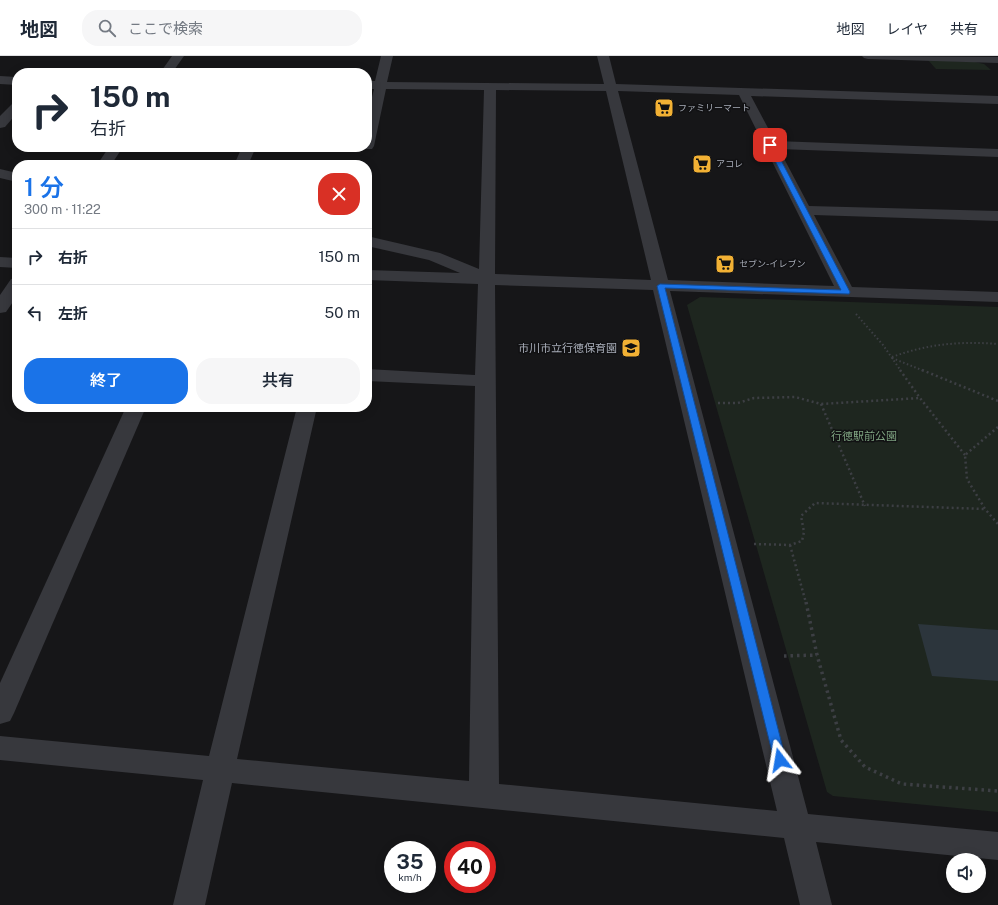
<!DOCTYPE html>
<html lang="ja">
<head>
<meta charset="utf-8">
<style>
	:root { --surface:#fff; --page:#f6f6f7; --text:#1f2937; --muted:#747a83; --line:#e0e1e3; --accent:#1a73e8 }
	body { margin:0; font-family:"Public Sans","Noto Sans JP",sans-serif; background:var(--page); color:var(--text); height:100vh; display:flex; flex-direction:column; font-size:15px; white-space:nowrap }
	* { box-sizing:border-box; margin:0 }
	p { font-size:13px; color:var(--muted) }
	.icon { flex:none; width:22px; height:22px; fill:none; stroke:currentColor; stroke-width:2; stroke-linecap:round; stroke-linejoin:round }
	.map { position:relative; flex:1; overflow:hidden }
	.drawer { position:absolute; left:12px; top:104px; width:360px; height:252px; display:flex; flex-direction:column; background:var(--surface); border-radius:16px; box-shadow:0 2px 10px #0003 }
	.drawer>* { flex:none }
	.top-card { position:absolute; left:12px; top:12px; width:360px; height:84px; border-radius:16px; box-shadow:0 2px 10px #0003; background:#fff; color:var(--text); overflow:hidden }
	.tools { position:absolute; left:946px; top:797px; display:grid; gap:8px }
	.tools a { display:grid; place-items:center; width:40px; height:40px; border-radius:50%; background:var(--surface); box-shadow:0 2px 10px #0003; font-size:20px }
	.speed { position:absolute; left:384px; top:785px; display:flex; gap:8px; font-size:20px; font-weight:700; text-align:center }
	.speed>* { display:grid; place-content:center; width:52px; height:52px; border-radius:50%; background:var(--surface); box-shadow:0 2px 10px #0003; line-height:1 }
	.speed small { font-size:10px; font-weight:400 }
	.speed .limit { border:6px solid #d22; background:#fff; color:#111 }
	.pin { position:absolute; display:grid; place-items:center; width:34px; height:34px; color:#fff; margin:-17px; border-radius:8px; box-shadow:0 2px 6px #0006 }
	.me { position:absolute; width:44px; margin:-22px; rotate:346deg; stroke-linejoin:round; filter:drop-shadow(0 0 3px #0008) }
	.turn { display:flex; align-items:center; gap:14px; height:84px; padding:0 12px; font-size:18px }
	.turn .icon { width:52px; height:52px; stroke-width:2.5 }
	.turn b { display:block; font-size:28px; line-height:34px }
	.round { display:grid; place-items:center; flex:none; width:42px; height:42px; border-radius:16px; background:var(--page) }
	.overview { display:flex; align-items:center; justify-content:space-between; height:68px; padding:0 12px }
	h1 { font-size:24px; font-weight:600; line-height:30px; color:var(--accent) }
	.primary-button { display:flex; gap:8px; margin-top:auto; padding:8px 12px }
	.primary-button a { flex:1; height:46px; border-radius:16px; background:var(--accent); color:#fff; font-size:16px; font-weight:600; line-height:46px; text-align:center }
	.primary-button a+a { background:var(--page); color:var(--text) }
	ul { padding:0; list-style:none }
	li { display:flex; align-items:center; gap:12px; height:56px; padding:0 12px; border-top:1px solid var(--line) }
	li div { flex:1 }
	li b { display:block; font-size:15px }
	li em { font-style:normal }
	header { display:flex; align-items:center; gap:24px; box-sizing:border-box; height:56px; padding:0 20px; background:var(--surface); border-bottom:1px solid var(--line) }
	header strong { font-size:19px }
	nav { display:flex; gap:22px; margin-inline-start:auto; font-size:14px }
	.search { width:280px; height:36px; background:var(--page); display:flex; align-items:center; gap:10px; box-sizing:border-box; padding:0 14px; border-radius:16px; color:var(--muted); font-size:15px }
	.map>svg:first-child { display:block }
	.green { fill:#1e261f }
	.water { fill:#2c353c }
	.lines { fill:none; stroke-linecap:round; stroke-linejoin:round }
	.path-far2 { stroke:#3d3f44; stroke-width:2; stroke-dasharray:1.5 2.5; stroke-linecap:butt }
	.path-far1 { stroke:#3d3f44; stroke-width:2.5; stroke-dasharray:2 3; stroke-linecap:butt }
	.path { stroke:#3d3f44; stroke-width:3.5; stroke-dasharray:2.5 4; stroke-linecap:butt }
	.minor { fill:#37383d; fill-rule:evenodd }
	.route { fill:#1a73e8; stroke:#114b97 }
	.labels { text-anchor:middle; stroke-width:3; stroke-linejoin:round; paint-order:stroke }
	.far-poi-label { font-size:9px; fill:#a8adb8; stroke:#111113; text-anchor:start }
	.poi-label { font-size:11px; fill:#a8adb8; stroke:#111113; text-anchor:end }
	.park-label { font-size:11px; fill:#7fa381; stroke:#111113 }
</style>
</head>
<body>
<header>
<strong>地図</strong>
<div class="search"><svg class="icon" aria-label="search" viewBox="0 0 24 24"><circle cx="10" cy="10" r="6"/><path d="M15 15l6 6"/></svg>ここで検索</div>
<nav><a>地図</a><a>レイヤ</a><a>共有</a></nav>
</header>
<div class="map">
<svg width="998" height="849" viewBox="0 0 998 849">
	<rect width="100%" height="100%" fill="#161618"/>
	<g class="green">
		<polygon points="928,4 975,6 984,8 991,14 936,13"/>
		<polygon points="700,241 998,251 998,756 833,740 827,736 687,249"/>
	</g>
	<polygon class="water" points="918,568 998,574 998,625 932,620"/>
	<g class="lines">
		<g class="path-far2">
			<polyline points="856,258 883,289 901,315"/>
			<path d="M 892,301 C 927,288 961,285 998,288"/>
			<polyline points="892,302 924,315"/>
		</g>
		<g class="path-far1">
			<polyline points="900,314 920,342 965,399"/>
			<polyline points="922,314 998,345"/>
			<polyline points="718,347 738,347 754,342 795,341 821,348 920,342"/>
			<polyline points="821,348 865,450"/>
			<polyline points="998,371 965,399 967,423 985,453 998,468"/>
			<polyline points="754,488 790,489 802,485 804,476 801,460 815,447 985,453"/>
			<polyline points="790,489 806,547"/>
		</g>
		<g class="path">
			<polyline points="806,546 817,599 841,684 865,711 902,728 998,735"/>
			<polyline points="784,600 817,599"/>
		</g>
		<g class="minor">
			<polygon points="172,0 184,0 172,17 160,17"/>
			<path d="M 381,0 L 393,0 L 387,26 L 604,28 L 597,0 L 609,0 L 616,28 L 998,40 L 998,48 L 751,40 L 775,85 L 998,93 L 998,101 L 779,93 L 809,150 L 998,155 L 998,165 L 814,159 L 852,231 L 998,236 L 998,246 L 670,235 L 808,758 L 998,776 L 998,804 L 816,786 L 832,849 L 800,849 L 784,782 L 232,727 L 205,849 L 173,849 L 203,724 L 0,704 L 0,680 L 209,700 L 297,351 L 317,351 L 237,703 L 469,725 L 475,330 L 367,325 L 367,313 L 475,319 L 478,228 L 367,224 L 367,214 L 460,217 L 429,204 L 367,190 L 367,180 L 440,197 L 479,213 L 484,34 L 386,33 L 374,90 L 372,93 L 362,93 L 361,91 L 367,91 L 367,61 L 374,33 L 367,33 L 367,25 L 375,25 ZM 496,34 L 606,35 L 651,224 L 495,218 ZM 618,35 L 739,39 L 834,230 L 668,224 ZM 495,229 L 653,234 L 777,755 L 499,728 Z"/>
			<polygon points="862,0 998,1 998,7 868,3 864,2"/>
			<polygon points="0,20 17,21 17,29 0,28"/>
			<polygon points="17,46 17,57 5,71 0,72 0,60 13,47"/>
			<polygon points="109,91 123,91 111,109 97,109"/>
			<polygon points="242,91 256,91 248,109 234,109"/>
			<polygon points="0,113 17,117 17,126 0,122"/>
			<polygon points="0,201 17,202 17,212 0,211"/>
			<polygon points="17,222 17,240 6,256 0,257 0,239 11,223"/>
			<polygon points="126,351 146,351 14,657 10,665 0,668 0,627"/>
		</g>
	</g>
	<polygon class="route" points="768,88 773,89 850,236 849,238 665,232 786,704 784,708 780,709 776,708 774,704 657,230 660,228 841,234 767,89"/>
	<defs>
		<symbol id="supermarket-square" viewBox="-11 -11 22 22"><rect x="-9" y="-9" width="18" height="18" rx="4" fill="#f2b134" stroke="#111113"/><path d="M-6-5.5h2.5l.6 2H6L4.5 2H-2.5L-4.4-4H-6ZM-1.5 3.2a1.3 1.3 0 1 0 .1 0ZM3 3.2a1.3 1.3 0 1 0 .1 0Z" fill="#111"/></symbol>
		<symbol id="school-square" viewBox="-11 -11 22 22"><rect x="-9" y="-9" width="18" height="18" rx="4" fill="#f2b134" stroke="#111113"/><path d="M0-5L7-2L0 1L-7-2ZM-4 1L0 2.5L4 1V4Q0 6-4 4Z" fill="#111"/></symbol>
	</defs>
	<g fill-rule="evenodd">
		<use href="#supermarket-square" x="653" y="41" width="22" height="22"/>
		<use href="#supermarket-square" x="691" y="97" width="22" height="22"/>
		<use href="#supermarket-square" x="714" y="197" width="22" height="22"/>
		<use href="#school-square" x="620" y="281" width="22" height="22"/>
	</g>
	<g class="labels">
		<g class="far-poi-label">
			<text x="678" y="55">ファミリーマート</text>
			<text x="716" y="111">アコレ</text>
			<text x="739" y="211">セブン-イレブン</text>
		</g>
		<g class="poi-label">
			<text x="617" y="296">市川市立行徳保育園</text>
		</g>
		<g class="park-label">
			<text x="864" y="384">行徳駅前公園</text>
		</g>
	</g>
</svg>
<div class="tools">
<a><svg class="icon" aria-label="sound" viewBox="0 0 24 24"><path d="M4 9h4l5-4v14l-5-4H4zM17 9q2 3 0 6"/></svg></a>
</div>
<div class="speed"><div>35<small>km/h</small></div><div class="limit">40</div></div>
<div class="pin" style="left:770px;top:89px;background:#d93025"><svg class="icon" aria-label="arrive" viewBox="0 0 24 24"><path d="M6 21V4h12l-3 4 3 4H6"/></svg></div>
<svg class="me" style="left:780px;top:704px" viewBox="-20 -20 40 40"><path d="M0-17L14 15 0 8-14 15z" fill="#1a73e8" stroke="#fff" stroke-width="4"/></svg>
<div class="top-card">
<div class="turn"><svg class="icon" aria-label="right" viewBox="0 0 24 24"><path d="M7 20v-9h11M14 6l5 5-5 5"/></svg><div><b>150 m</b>右折</div></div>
</div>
<section class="drawer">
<div class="overview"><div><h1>1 分</h1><p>300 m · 11:22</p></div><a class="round" style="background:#d93025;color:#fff"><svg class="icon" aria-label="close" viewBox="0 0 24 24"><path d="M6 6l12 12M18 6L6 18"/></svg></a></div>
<ul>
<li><svg class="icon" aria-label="right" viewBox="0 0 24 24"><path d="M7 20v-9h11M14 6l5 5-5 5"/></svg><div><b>右折</b></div><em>150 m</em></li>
<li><svg class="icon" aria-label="left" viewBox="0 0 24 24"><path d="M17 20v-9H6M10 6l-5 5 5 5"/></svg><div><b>左折</b></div><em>50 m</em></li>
</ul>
<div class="primary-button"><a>終了</a><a>共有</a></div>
</section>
</div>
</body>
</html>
